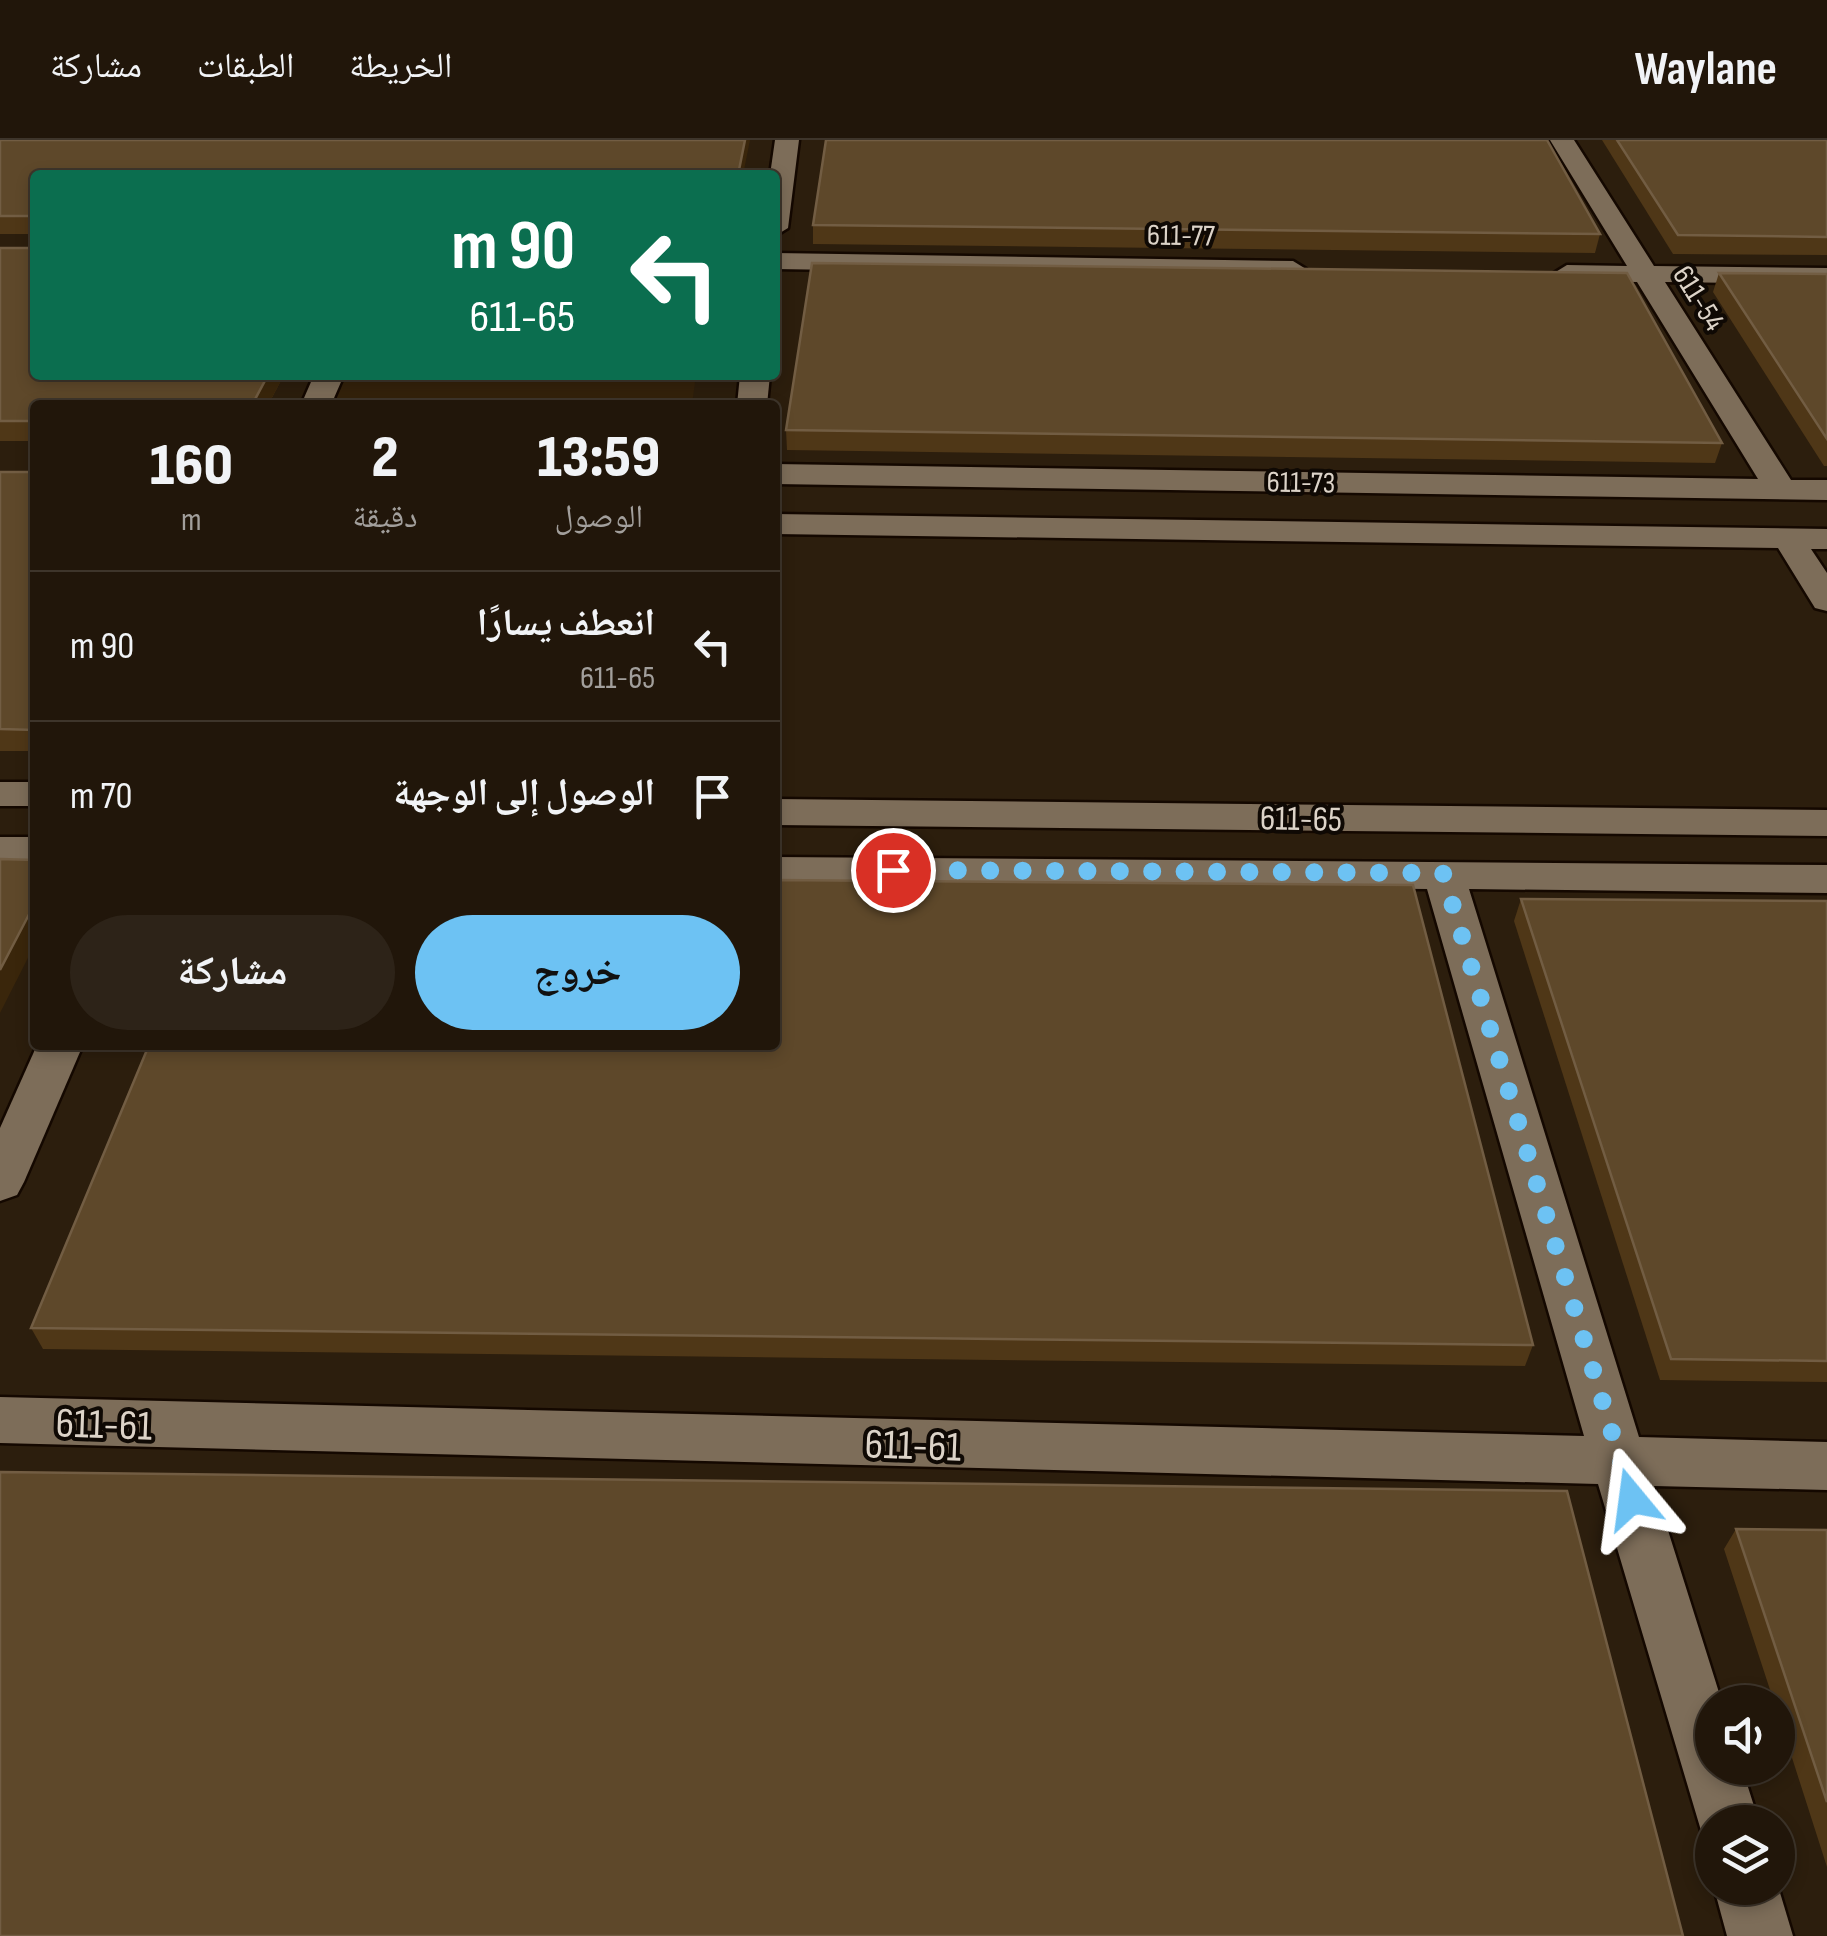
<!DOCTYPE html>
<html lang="ar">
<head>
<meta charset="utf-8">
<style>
	:root { --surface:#21160a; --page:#2d2318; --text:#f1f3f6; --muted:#a29f9c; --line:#3e352b; --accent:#6dc2f3 }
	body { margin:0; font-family:"Sofia Sans Condensed","Noto Naskh Arabic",sans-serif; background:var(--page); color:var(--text); direction:rtl; height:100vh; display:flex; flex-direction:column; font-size:38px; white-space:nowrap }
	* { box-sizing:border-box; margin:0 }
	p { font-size:32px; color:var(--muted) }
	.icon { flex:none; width:55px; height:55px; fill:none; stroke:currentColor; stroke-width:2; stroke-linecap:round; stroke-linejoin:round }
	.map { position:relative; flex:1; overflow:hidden; direction:ltr }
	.sheet { position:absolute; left:30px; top:260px; width:750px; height:650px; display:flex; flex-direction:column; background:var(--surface); border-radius:10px; box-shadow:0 5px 15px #0003,0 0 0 2px var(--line); direction:rtl }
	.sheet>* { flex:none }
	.guide { position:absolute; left:30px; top:30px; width:750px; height:210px; border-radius:10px; box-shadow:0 5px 15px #0003,0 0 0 2px var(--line); direction:rtl; background:#0b6e4f; color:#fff; overflow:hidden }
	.buttons { position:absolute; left:1695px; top:1545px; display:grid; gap:20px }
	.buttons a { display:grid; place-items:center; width:100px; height:100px; border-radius:50%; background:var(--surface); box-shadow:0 5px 15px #0003,0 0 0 2px var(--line); font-size:50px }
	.pin { position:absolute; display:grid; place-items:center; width:85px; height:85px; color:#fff; margin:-42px; border:5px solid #fff; border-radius:50%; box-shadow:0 2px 10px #0007 }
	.me { position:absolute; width:110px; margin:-55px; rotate:344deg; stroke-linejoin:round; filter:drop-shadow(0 0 8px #0008) }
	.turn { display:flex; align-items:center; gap:35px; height:210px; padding:0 40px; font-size:45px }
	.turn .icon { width:130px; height:130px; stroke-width:2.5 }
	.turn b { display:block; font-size:70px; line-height:85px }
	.eta { display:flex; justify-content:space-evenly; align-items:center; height:170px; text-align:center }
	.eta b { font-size:60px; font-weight:800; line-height:70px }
	.button { display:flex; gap:20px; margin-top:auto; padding:20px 40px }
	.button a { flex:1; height:115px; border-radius:60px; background:var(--accent); color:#111; font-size:40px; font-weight:800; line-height:115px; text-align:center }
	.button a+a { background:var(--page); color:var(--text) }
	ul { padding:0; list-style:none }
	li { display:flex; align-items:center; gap:30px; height:150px; padding:0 40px; border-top:2px solid var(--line) }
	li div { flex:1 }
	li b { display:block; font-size:38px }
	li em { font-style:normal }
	header { display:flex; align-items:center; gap:60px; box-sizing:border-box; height:140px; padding:0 50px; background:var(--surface); border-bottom:2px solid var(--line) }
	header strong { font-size:48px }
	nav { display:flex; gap:55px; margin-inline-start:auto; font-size:35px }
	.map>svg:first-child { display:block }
	.built { fill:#34220b }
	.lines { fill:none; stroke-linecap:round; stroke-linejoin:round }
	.street-casing { stroke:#140800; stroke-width:5 }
	.street { fill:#7d6d59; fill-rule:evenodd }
	.wall { fill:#4f3717 }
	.shaded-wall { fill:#3a260b }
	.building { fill:#5e482a; stroke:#725d43; stroke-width:2.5 }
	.route { stroke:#6dc2f3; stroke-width:18; stroke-dasharray:0 32.4 }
	.labels { text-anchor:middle; stroke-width:8; stroke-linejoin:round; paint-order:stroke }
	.far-street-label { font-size:30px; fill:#dcd3c8; stroke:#0f0904 }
	.street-label { font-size:35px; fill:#dcd3c8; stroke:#0f0904 }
	.near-street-label { font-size:42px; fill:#dcd3c8; stroke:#0f0904 }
</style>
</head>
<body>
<header>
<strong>Waylane</strong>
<nav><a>الخريطة</a><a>الطبقات</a><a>مشاركة</a></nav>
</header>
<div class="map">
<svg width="1827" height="1796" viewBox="0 0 1827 1796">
	<rect width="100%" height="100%" fill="#2c1e0d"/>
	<polygon class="built" points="342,235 696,235 692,265 328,265"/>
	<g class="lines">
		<defs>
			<g id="street">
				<polygon points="775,0 799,0 788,88 775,96 775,35 770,35"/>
				<polygon points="1550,0 1574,0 1654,126 1827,128 1827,144 1665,142 1791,340 1827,340 1827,360 775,344 775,324 1758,339 1637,142 1567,141 1554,133 1567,125 1627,126"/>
				<polygon points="775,113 1293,121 1306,129 1293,137 775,129"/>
				<polygon points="314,235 344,235 331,265 301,265"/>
				<polygon points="740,235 770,235 767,265 737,265"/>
				<polygon points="775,374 1827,389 1827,409 1811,409 1827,433 1827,471 1815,468 1778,408 775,394"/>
				<rect x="0" y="642" width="35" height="24"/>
				<polygon points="775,659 1827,670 1827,696 775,685"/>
				<rect x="0" y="697" width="35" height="26"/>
				<polygon points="775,717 1827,725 1827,753 1469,749 1639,1297 1827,1302 1827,1350 1654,1346 1722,1562 1712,1562 1712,1628 1742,1628 1759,1682 1712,1682 1712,1708 1705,1704 1598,1344 0,1303 0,1257 1584,1296 1427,749 775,743"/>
				<polygon points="37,905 83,905 24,1042 17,1055 0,1061 0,988"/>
				<polygon points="1778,1746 1793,1796 1727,1796 1714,1748"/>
			</g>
		</defs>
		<use href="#street" class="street-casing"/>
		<use href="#street" class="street"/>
	</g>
	<g class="wall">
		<polygon points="0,0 35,35 35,94 0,94"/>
		<polygon points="1602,0 1827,0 1827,115 1673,114"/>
		<polygon points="813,85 1600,94 1595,113 813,104"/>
		<polygon points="0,108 35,235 284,235 268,265 35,265 35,301 0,301"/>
		<polygon points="1719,133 1827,134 1827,326 1824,326 1713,152"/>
		<polygon points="786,290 1722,303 1715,323 787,310"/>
		<rect x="0" y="332" width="35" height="279"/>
		<polygon points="1521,759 1827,761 1827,1242 1660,1240 1514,781"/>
		<polygon points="31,1188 1533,1205 1525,1226 43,1209"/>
		<polygon points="1736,1389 1827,1390 1827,1727 1778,1574 1778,1562 1774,1562 1724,1409"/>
	</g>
	<g class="shaded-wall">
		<polygon points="745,0 750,0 743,35 738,35"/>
		<polygon points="268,235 284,235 268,265 252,265"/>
		<polygon points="35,763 35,804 0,873 0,830"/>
	</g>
	<g class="building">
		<polygon points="0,0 745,0 738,35 35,35 35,76 0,76"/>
		<polygon points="826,0 1547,0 1600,94 813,85"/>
		<polygon points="1617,0 1827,0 1827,97 1678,95"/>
		<polygon points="0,108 35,108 35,235 268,235 252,265 35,265 35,281 0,281"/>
		<polygon points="812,123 1627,133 1722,303 786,290"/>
		<polygon points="1719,133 1827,134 1827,299"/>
		<polygon points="0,332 35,332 35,590 0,589"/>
		<polygon points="0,719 35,720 35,763 0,830"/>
		<polygon points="775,740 1413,745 1533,1205 31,1188 149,905 775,905"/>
		<polygon points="1521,759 1827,761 1827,1221 1671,1219"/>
		<polygon points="0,1332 1567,1351 1683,1796 0,1796"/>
		<polygon points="1736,1389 1827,1390 1827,1662"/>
	</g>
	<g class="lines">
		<polyline class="route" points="893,730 1443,733 1632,1359"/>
	</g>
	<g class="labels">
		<g class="far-street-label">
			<text transform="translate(1181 95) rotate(1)" y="10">611-77</text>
			<text transform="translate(1699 158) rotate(58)" y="10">611-54</text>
			<text transform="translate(1301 342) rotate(1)" y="10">611-73</text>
		</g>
		<g class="street-label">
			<text transform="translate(1301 678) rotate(1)" y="12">611-65</text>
		</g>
		<g class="near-street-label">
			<text transform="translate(104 1283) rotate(2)" y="15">611-61</text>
			<text transform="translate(913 1304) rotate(2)" y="15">611-61</text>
		</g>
	</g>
</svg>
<div class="buttons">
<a><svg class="icon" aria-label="sound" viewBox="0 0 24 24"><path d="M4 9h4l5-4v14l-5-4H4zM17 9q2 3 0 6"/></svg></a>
<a><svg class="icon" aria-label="layers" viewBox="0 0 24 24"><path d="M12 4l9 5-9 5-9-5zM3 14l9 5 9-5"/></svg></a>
</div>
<div class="pin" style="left:893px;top:730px;background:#d93025"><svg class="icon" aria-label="arrive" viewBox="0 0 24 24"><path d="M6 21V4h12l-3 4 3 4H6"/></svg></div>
<svg class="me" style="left:1632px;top:1359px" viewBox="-20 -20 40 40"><path d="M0-17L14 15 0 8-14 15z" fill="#6dc2f3" stroke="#fff" stroke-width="4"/></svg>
<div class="guide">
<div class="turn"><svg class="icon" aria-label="left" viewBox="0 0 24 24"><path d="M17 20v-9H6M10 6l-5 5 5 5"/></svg><div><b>90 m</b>611-65</div></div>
</div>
<section class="sheet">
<div class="eta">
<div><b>13:59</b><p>الوصول</p></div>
<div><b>2</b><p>دقيقة</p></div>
<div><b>160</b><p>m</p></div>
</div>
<ul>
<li><svg class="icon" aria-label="left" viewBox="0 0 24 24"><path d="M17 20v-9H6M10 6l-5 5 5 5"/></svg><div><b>انعطف يسارًا</b><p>611-65</p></div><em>90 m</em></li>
<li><svg class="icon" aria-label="arrive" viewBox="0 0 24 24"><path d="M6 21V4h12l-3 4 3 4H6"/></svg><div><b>الوصول إلى الوجهة</b></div><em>70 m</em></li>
</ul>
<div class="button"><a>خروج</a><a>مشاركة</a></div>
</section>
</div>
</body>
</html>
